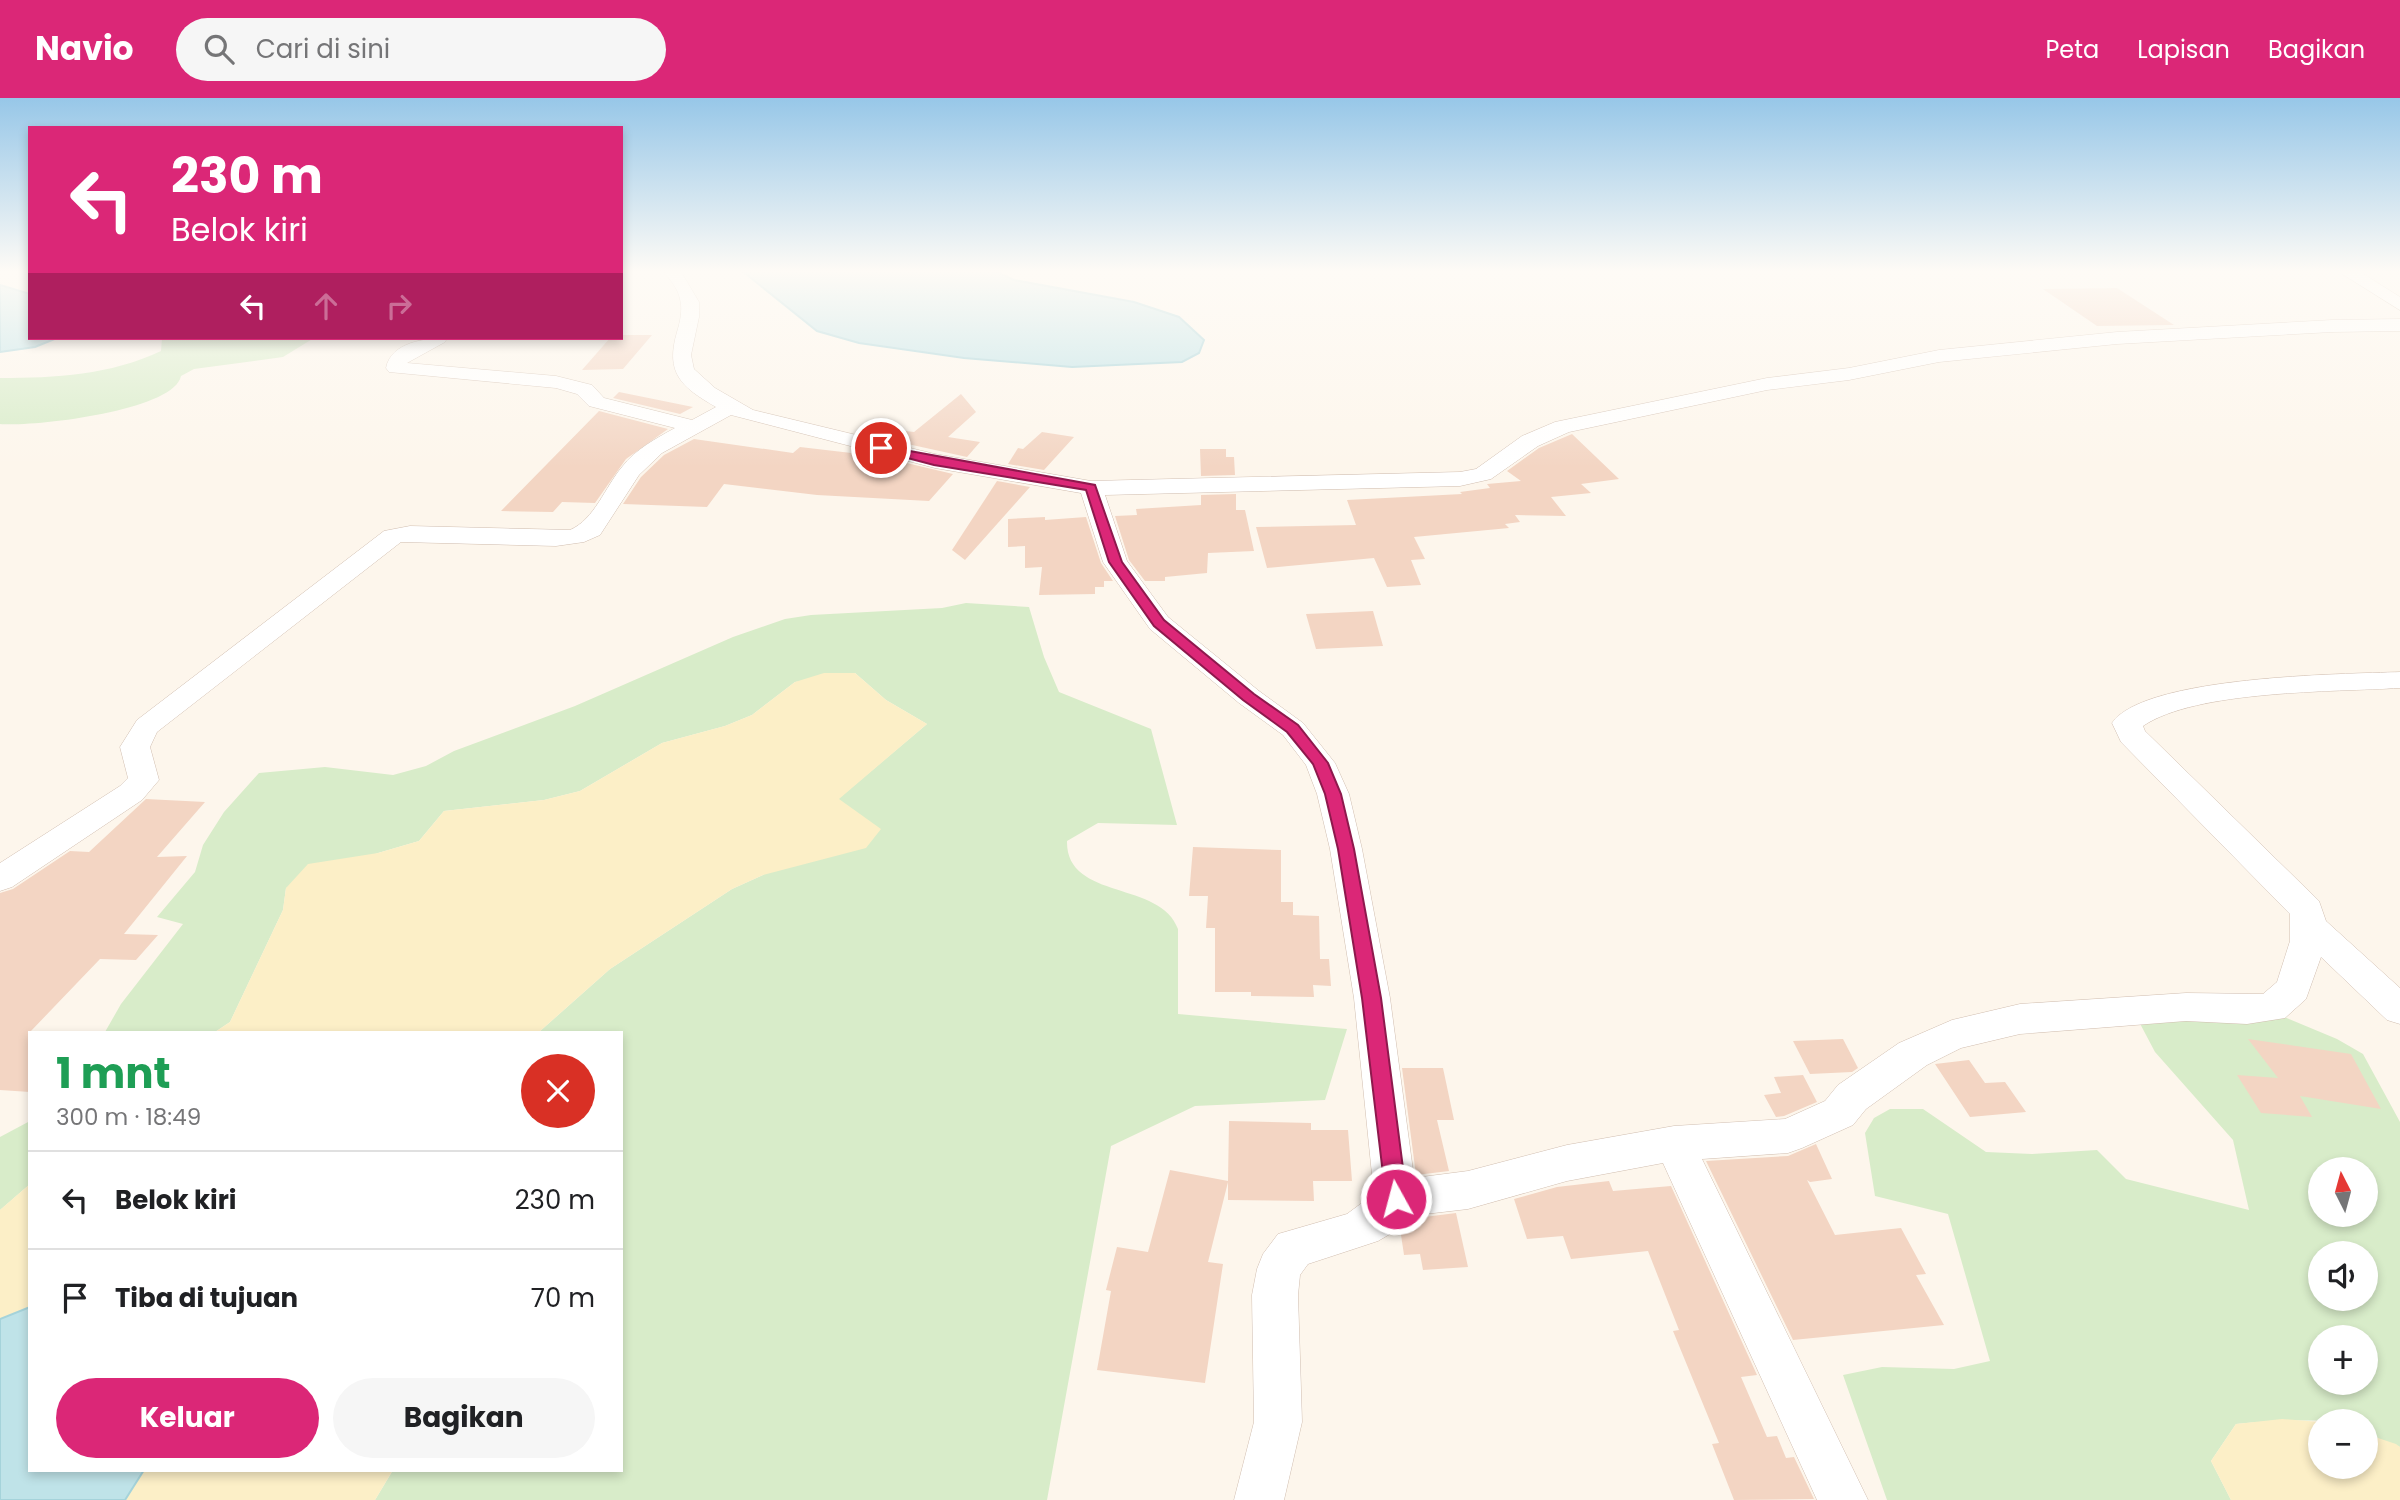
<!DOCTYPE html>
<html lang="id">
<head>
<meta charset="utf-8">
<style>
	:root { --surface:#fff; --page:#f6f6f6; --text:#202124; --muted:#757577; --line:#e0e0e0; --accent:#db2777 }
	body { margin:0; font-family:Poppins,sans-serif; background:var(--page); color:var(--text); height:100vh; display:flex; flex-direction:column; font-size:26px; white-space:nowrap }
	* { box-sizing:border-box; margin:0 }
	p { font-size:23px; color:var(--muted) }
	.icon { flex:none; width:38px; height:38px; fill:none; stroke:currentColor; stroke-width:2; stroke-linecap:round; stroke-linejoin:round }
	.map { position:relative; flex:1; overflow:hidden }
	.drawer { position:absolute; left:28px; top:933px; width:595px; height:441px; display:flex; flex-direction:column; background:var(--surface); border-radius:0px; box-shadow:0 4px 10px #0003 }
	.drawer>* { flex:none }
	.hud { position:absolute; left:28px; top:28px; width:595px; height:214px; border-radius:0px; box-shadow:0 4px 10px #0003; background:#db2777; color:#fff; overflow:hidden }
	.needle { width:46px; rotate:354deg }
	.controls { position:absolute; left:2308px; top:1059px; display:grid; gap:14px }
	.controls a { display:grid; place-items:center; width:70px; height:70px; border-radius:50%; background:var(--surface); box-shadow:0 4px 10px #0003; font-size:35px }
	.pin { position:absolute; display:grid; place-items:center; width:60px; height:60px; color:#fff; margin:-30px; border:4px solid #fff; border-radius:50%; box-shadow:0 2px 7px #0007 }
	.me { position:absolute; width:77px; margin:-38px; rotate:353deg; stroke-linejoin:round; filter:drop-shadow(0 0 5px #0008) }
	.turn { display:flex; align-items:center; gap:24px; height:147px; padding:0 28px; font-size:32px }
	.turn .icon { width:91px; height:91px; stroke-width:2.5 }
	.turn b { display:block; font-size:49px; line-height:60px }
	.lanes { display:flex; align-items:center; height:66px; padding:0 28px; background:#0003; justify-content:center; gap:35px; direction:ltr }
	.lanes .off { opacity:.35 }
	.round { display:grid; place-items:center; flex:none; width:74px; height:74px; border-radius:37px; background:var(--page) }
	.headline { display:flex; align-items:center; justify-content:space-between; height:119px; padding:0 28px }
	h1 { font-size:42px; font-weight:700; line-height:52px; color:#1e9e55 }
	.cta { display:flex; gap:14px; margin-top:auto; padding:14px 28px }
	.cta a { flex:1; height:80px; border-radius:42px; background:var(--accent); color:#fff; font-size:28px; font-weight:700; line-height:80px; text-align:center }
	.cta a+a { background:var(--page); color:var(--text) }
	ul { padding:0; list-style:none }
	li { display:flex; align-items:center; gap:21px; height:98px; padding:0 28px; border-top:2px solid var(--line) }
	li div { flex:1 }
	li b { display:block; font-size:26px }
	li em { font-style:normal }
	header { display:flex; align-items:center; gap:42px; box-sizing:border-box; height:98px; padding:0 35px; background:var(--accent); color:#fff }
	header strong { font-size:33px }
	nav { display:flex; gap:38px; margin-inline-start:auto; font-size:24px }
	.search { width:490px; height:63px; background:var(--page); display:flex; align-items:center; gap:18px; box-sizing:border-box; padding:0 24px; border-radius:38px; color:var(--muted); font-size:26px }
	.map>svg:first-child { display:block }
	.green { fill:#d8ecc9; fill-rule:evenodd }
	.sand { fill:#fcefc7 }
	.water { fill:#bfe3e8; stroke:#a5d3da; stroke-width:2 }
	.building { fill:#f3d5c3 }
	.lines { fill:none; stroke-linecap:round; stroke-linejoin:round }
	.minor-casing { stroke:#d1beb0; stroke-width:1 }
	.minor { fill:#fff; fill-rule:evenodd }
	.route { fill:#db2777; stroke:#8e194d; stroke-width:2 }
</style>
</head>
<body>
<header>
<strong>Navio</strong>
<div class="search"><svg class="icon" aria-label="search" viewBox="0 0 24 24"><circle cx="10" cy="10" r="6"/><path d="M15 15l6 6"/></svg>Cari di sini</div>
<nav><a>Peta</a><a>Lapisan</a><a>Bagikan</a></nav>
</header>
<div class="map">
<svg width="2400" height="1402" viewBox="0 0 2400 1402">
	<rect width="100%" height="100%" fill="#fdf6ec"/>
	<g class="green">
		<path d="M 162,240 L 314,240 L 283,259 L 194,271 L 181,278 C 174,313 33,329 0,326 L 0,280 C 56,280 110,277 161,253 Z"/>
		<path d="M 966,505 L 1029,509 L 1044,559 L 1059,594 L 1151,631 L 1177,727 L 1098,725 L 1067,743 C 1066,803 1161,782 1178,831 L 1178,916 L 1347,931 L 1325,1002 L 1195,1008 L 1111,1048 L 1047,1402 L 375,1402 L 393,1372 L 621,1372 L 621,934 L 539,934 L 610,871 L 732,791 L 763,777 L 838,701 L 927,626 L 886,602 L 855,575 L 795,584 L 752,617 L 725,628 L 662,645 L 580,693 L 544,702 L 444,713 L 419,743 L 378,755 L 286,790 L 283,812 L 230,924 L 215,934 L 105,934 L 121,906 L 183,826 L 157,819 L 195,774 L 203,747 L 224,714 L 259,675 L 325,669 L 393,677 L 426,668 L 454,653 L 575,608 L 733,539 L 785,521 L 811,517 L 942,510 Z"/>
		<path d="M 2232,897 L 2337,941 L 2363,956 L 2400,1024 L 2400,1349 L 2366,1336 L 2366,1323 C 2322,1323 2281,1321 2236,1326 L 2211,1363 L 2231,1402 L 1887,1402 L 1843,1277 L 1882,1269 L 1954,1271 L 1990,1263 L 1948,1116 L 1875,1098 L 1865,1035 L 1874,1020 L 1890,1011 L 1923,1011 L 1986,1054 L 2032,1056 L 2097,1052 L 2126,1081 L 2249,1112 L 2233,1042 L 2155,954 L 2127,901 ZM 2320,1071 L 2366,1071 L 2366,1116 L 2320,1116 ZM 2320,1155 L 2366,1155 L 2366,1200 L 2320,1200 ZM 2320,1239 L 2366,1239 L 2366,1284 L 2320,1284 Z"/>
		<polygon points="30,1023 30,1086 0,1112 0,1039"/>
	</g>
	<g class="sand">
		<polygon points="824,575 855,575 886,602 927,626 839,701 881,731 866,750 763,777 732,791 610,871 539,934 215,934 230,924 283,812 286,790 308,766 378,755 419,743 444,713 544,702 580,693 662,645 725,628 752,617 795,584"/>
		<polygon points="30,1086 30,1209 0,1221 0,1112"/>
		<polygon points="2282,1321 2320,1324 2320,1368 2366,1368 2366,1336 2396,1346 2400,1349 2400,1402 2231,1402 2211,1363 2236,1326"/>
		<polygon points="144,1372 393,1372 375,1402 125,1402"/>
	</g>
	<g class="water">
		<polygon points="741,172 993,172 1014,182 1134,204 1179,219 1204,242 1199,255 1182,264 1072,269 964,260 859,245 817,233"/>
		<polygon points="0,187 30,196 30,240 57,240 35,249 0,254"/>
		<polygon points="30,1209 30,1372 144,1372 125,1402 0,1402 0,1221"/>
	</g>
	<g class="building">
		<polygon points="2117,190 2174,227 2097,228 2043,191"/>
		<polygon points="621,237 652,237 623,271 582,272 610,240 621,240"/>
		<polygon points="619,294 693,309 680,316 613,300"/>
		<polygon points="961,296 976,314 948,339 980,344 967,359 894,343 906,333 914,334"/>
		<polygon points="599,313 668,331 626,361 595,405 562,404 553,414 501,413"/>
		<polygon points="1042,334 1074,339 1044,372 1008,366 1018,350 1023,351"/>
		<polygon points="1572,336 1619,381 1581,386 1591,395 1551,399 1566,418 1515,417 1520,424 1505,426 1509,430 1414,439 1425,461 1411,462 1421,487 1387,489 1374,460 1267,470 1256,429 1356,427 1347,402 1462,396 1460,394 1490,390 1487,386 1521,383 1507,373 1539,350"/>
		<polygon points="694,341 793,355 800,349 877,358 953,376 929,403 817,397 724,386 707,409 623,406 641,379 664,357"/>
		<polygon points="1200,351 1226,351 1226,359 1234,359 1235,377 1201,378"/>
		<polygon points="997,383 1030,389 965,462 952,452"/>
		<polygon points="1236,396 1236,412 1245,412 1254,453 1208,455 1207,475 1165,479 1165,483 1145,483 1129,462 1115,418 1137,417 1136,411 1201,407 1201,397"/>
		<polygon points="1045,419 1045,422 1086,419 1101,465 1113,483 1104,483 1104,489 1095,489 1095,496 1039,497 1042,469 1025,470 1025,448 1008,449 1008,421"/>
		<polygon points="1373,513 1383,548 1316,551 1306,516"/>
		<polygon points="146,701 205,704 157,759 187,758 124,836 158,837 136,862 100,861 30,934 30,994 0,992 0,795 13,791 70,753 89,754"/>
		<polygon points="1193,749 1281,752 1281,804 1293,804 1293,817 1319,818 1320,861 1329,861 1331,888 1313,887 1314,899 1251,898 1251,894 1215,894 1215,830 1206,830 1208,798 1189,798"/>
		<polygon points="1843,941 1858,970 1852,974 1810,976 1793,943"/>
		<polygon points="2248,941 2351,956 2381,1011 2300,998 2312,1019 2261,1015 2237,977 2278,980"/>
		<polygon points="1969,962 1985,985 2005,984 2026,1014 1970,1019 1935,966"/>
		<polygon points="1402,970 1443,970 1454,1022 1437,1022 1449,1073 1416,1077"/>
		<polygon points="1803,977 1817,1004 1784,1018 1776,1019 1764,997 1781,995 1774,979"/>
		<polygon points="1229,1023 1311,1025 1311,1032 1348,1032 1352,1083 1313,1083 1314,1103 1228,1102 1228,1084 1208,1164 1223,1166 1205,1285 1097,1272 1111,1193 1106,1192 1117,1149 1148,1154 1170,1072 1228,1083"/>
		<polygon points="1816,1046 1832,1081 1810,1084 1807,1082 1835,1137 1901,1130 1926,1176 1916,1177 1944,1227 1793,1242 1706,1063 1788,1058"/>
		<polygon points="1609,1083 1613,1093 1671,1088 1757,1277 1741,1279 1767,1339 1777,1338 1786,1360 1794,1359 1814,1401 1734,1402 1712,1346 1719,1345 1673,1233 1679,1232 1648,1153 1571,1161 1563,1138 1527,1141 1514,1101 1557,1089"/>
		<polygon points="1456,1115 1468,1169 1423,1172 1420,1156 1404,1157 1400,1130 1409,1121"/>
	</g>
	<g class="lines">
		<defs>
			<g id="minor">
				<path d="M 663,172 L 680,172 L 699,204 L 699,219 L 691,257 L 694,271 L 715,290 L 753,312 L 935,356 L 1091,383 L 1460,374 L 1476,371 L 1522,338 L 1555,324 L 1767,280 L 1849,270 L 1939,252 L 2117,234 L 2332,222 L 2400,221 L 2400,233 L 2332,234 L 2117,246 L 1939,264 L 1849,282 L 1767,292 L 1569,334 L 1538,348 L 1491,381 L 1460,388 L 1105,397 L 1127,463 L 1168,519 L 1259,593 L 1303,625 L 1335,665 L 1349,696 L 1362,751 L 1390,900 L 1414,1080 L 1468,1073 L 1567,1047 L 1674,1028 L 1785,1021 L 1825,1003 L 1838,987 L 1899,945 L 1952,922 L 2020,906 L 2186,895 L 2263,896 L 2277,884 L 2290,843 L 2290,816 L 2121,644 L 2112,625 C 2144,578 2343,576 2400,574 L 2400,590 C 2334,594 2196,592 2143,628 L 2145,633 L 2319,803 L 2326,823 L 2400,890 L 2400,926 L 2387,922 L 2321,859 L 2306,901 L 2285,920 L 2247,926 L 2186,923 L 2020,936 L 1961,950 L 1927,967 L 1866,1011 L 1853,1027 L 1802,1050 L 1788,1055 L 1702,1061 L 1868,1402 L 1817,1402 L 1663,1065 L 1567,1083 L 1468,1111 L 1408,1118 L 1390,1136 L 1378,1143 L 1308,1166 L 1300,1177 L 1298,1197 L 1302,1324 L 1284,1402 L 1234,1402 L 1254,1324 L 1252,1197 L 1257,1171 L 1263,1156 L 1278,1136 L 1347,1116 L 1374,1096 L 1354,900 L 1330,751 L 1317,696 L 1306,667 L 1283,637 L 1239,605 L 1150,531 L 1103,464 L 1081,395 L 935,370 L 731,317 L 662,355 L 639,377 L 600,437 L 584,444 L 556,448 L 401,444 L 157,634 L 150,649 L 159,682 L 142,702 L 12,789 L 0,793 L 0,765 L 120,688 L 128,680 L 120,649 L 137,622 L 384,433 L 410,428 L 570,432 C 595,421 605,389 622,369 C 636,351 655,341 675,330 L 589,308 L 577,296 L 556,290 L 389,274 L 386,270 C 391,244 426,240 447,240 L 445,244 L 407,265 L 556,278 L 592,287 L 604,300 L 692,322 L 716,309 C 681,289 665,275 677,234 C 680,224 683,212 680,201 C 678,190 669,181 663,172 Z"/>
				<polygon points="2336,172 2357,172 2400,199 2400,212"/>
			</g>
		</defs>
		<use href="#minor" class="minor-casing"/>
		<use href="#minor" class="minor"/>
	</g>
	<linearGradient id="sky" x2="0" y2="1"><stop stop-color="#97c7e8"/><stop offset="0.47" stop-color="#fefbf6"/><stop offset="1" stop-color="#fefbf6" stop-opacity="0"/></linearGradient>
	<rect width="2400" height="369" fill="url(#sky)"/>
	<polygon class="route" points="877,347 1095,387 1122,464 1164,522 1254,596 1298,627 1328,665 1341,696 1354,751 1381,900 1407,1101 1404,1108 1396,1111 1389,1108 1386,1101 1362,900 1338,751 1325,696 1313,666 1287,634 1243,602 1154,528 1109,464 1086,392 934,367 877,352"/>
</svg>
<div class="controls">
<a><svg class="needle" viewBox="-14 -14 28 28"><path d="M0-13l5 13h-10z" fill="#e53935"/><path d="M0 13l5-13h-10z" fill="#757577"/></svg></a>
<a><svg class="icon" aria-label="sound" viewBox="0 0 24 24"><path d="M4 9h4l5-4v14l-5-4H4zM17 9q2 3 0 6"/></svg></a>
<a>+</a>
<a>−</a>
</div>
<div class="pin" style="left:881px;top:350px;background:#d93025"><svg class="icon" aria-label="arrive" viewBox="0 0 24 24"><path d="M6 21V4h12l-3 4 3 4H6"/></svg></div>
<svg class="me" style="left:1396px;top:1101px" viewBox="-20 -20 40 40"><circle r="17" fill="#db2777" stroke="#fff" stroke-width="3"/><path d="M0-11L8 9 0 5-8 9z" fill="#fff"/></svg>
<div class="hud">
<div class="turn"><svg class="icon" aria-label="left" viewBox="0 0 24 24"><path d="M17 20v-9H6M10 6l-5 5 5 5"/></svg><div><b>230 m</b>Belok kiri</div></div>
<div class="lanes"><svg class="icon" aria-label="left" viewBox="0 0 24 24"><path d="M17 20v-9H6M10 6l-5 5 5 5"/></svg><svg class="icon off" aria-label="ahead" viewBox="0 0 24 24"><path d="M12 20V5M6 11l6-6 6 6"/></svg><svg class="icon off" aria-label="right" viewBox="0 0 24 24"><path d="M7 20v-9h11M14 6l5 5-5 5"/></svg></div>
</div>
<section class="drawer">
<div class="headline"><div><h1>1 mnt</h1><p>300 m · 18:49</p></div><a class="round" style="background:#d93025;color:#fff"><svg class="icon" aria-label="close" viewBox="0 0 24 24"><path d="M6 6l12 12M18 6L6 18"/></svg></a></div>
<ul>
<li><svg class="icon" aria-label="left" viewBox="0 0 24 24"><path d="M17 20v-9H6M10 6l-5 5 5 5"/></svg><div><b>Belok kiri</b></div><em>230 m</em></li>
<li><svg class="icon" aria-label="arrive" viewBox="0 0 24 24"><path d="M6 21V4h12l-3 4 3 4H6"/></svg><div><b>Tiba di tujuan</b></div><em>70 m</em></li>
</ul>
<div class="cta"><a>Keluar</a><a>Bagikan</a></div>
</section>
</div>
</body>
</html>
